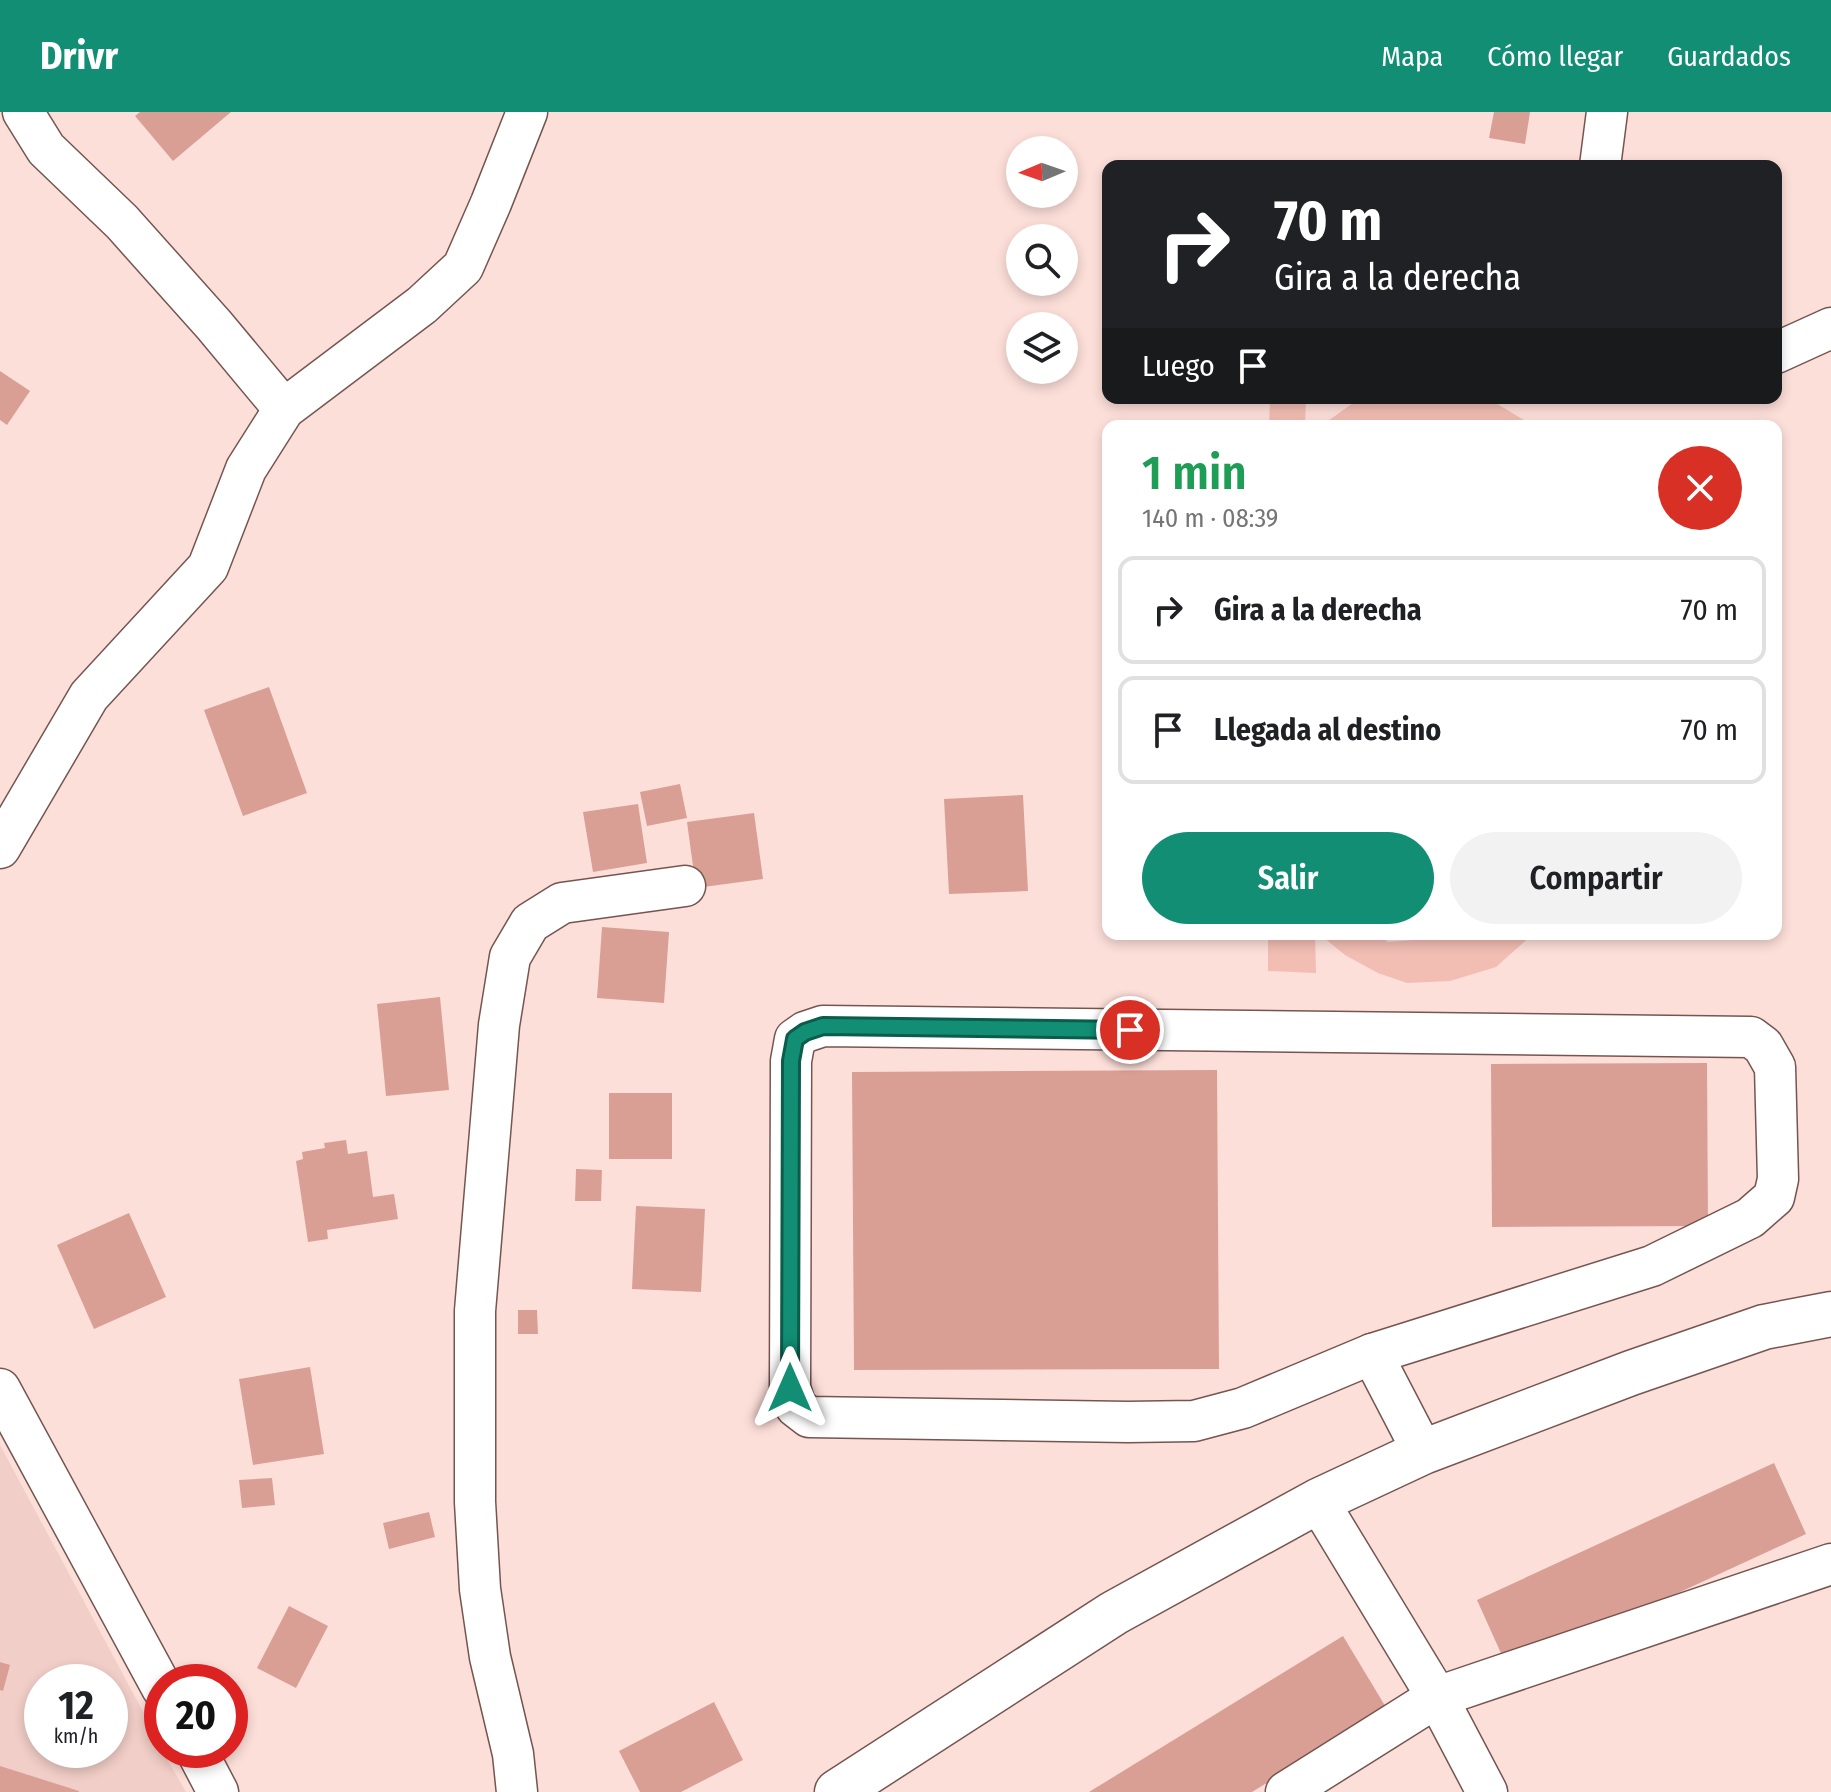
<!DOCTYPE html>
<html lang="es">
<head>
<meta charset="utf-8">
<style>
	:root { --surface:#fff; --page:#f2f2f2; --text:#202124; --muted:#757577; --line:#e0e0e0; --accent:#118e74 }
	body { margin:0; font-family:"Fira Sans Condensed",sans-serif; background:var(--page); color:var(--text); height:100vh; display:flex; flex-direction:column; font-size:30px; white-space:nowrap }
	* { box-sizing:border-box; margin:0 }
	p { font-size:26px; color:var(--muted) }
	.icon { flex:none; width:44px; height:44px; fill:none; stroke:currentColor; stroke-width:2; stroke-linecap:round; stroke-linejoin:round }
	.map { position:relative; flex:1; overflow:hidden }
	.details { position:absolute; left:1102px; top:308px; width:680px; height:520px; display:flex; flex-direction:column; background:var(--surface); border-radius:16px; box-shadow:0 4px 12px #0003 }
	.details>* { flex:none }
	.guide { position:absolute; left:1102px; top:48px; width:680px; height:244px; border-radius:16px; box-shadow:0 4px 12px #0003; background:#202124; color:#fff; overflow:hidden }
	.needle { width:52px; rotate:268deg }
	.buttons { position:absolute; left:1006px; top:24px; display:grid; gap:16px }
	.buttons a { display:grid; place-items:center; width:72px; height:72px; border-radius:50%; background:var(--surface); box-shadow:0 4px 12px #0003; font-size:40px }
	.speed { position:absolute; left:24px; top:1552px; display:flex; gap:16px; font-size:40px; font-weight:700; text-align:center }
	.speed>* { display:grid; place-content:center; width:104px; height:104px; border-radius:50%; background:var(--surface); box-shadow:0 4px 12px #0003; line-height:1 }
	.speed small { font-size:20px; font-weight:400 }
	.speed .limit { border:12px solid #d22; background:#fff; color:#111 }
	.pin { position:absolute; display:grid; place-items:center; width:68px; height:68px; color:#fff; margin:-34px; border:4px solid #fff; border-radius:50%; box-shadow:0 2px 8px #0007 }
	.me { position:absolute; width:88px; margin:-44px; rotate:0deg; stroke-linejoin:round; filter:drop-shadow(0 0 6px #0008) }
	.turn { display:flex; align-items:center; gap:28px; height:168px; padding:0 40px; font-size:36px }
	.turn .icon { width:104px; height:104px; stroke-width:2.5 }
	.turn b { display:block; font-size:56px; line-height:68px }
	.then { display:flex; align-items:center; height:76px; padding:0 40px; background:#0003; gap:16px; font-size:30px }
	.round { display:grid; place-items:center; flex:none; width:84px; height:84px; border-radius:42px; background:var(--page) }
	.summary { display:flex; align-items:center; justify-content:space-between; height:136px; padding:0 40px }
	h1 { font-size:48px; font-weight:600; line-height:60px; color:#1e9e55 }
	.cta { display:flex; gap:16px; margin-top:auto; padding:16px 40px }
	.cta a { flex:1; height:92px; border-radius:48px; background:var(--accent); color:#fff; font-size:32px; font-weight:600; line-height:92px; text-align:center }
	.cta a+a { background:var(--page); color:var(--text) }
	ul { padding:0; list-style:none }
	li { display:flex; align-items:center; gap:24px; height:108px; margin:0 16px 12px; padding:0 24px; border:4px solid var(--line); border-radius:16px }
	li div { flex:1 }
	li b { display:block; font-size:30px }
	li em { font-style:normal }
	header { display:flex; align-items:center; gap:48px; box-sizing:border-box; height:112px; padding:0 40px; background:var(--accent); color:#fff }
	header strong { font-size:38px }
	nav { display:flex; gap:44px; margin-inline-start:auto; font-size:28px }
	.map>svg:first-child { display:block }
	.built { fill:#f1cec7; fill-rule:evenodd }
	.green { fill:#f2bdb3 }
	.building { fill:#da9f94 }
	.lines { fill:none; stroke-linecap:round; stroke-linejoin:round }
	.minor-casing { stroke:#755550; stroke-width:43 }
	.major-casing { stroke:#755550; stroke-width:47 }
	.minor { stroke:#fff; stroke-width:40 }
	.major { stroke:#fff; stroke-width:44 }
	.route-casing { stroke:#0b5c4b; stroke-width:20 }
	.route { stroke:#118e74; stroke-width:14 }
</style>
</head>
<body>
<header>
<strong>Drivr</strong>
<nav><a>Mapa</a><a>Cómo llegar</a><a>Guardados</a></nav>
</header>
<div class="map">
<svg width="1831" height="1680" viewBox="0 0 1831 1680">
	<rect width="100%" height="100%" fill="#fddfd9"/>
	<path class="built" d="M 0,1333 L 162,1635 L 162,1638 L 186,1680 L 0,1680 ZM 42,1570 L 110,1570 L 110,1638 L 42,1638 Z"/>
	<g class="green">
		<polygon points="1270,286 1306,286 1305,314 1269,314"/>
		<polygon points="1366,286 1480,286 1494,290 1534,314 1321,314 1353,291"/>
		<polygon points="1268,822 1315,822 1316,861 1268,859"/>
		<polygon points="1319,822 1375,822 1388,830 1439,826 1450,822 1533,822 1496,855 1450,869 1407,871 1378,861 1345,843"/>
	</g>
	<g class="building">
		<polygon points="140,0 231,0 173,49 135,4"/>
		<polygon points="1494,0 1530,0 1525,32 1489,26"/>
		<polygon points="0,259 30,279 7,313 0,308"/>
		<polygon points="269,575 307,681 243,704 204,598"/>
		<polygon points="680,672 687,706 647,714 640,680"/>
		<polygon points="1023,683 1028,779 949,782 944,687"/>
		<polygon points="638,692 647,751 593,760 583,700"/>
		<polygon points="754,701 763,767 696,776 687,710"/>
		<polygon points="602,815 669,820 664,891 597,886"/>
		<polygon points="440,885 449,978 386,984 377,892"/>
		<polygon points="1707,951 1708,1114 1492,1115 1491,952"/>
		<polygon points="1217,958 1219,1257 854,1258 852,960"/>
		<rect x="609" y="981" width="63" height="66"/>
		<polygon points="346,1028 348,1042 367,1039 373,1085 394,1082 398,1107 327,1118 328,1127 308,1130 296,1049 303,1047 302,1040 325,1036 324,1031"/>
		<polygon points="576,1057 602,1058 601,1089 575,1089"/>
		<polygon points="636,1094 705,1097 701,1180 632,1177"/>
		<polygon points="129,1101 166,1185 94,1217 57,1133"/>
		<polygon points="518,1198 537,1198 538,1222 518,1222"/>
		<polygon points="310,1255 324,1342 253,1353 239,1267"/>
		<polygon points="1774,1351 1806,1422 1509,1559 1477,1488"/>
		<polygon points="272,1366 275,1393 242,1396 239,1368"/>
		<polygon points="429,1400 435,1425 389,1437 383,1411"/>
		<polygon points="289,1494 328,1514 296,1576 257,1556"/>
		<polygon points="1343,1524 1387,1597 1252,1680 1089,1680"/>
		<polygon points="0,1550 10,1553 3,1579 0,1578"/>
		<polygon points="714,1590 743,1648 681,1680 640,1680 619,1639"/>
		<polygon points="0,1654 79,1679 79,1680 0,1680"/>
	</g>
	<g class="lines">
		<defs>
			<g id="minor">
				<polyline points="23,0 46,37 122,110 214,213 284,297"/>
				<polyline points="1600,54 1607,0"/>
				<polyline points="1776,241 1831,216"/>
				<polyline points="0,736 89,584 208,455 246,357 284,297 422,193 463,155 491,91 527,0"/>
				<polygon points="823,914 1751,925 1763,934 1775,955 1778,1067 1774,1085 1750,1106 1652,1154 1372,1242 1243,1296 1194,1309 1128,1310 809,1305 796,1295 790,1276 791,949 795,927 805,920"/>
				<polyline points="1372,1242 1423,1340"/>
				<polyline points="0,1277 162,1576"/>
				<polyline points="1318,1389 1437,1585 1487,1680"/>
				<polyline points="196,1638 218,1680"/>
				<polyline points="517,1680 513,1642 490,1545 480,1477 475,1390 475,1199 499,913 510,845 530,811 562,791 685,774"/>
				<polyline points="1286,1680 1437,1585 1831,1452"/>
			</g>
			<polyline id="major" points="837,1680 1114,1501 1318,1389 1423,1340 1631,1261 1764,1215 1831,1202"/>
		</defs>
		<use href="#minor" class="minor-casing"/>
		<use href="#major" class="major-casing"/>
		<use href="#minor" class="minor"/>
		<use href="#major" class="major"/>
	</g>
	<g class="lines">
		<defs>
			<polyline id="route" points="790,1276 791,949 795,927 805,920 823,914 1130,918"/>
		</defs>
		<use href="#route" class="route-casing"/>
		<use href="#route" class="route"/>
	</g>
</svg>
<div class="buttons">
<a><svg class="needle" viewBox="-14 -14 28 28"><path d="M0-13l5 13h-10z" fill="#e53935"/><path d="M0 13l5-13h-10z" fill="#757577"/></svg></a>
<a><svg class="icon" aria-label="search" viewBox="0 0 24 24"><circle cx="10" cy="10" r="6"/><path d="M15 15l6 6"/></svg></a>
<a><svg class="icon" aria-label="layers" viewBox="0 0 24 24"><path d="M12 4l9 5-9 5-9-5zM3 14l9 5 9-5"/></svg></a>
</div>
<div class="speed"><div>12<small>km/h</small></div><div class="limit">20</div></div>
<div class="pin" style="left:1130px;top:918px;background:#d93025"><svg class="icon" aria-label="arrive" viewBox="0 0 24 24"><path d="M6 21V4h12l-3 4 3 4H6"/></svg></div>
<svg class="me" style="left:790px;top:1276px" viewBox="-20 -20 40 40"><path d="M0-17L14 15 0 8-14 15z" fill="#118e74" stroke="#fff" stroke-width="4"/></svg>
<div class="guide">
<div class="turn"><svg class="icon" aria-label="right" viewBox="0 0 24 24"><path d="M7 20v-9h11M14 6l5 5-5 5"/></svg><div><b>70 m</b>Gira a la derecha</div></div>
<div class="then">Luego<svg class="icon" aria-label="arrive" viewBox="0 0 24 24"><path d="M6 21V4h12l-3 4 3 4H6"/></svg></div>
</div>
<section class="details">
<div class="summary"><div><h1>1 min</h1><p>140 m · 08:39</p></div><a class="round" style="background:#d93025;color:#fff"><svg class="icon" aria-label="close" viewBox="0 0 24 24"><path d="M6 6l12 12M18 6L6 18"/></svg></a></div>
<ul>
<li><svg class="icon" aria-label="right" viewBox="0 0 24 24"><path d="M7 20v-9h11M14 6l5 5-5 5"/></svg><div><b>Gira a la derecha</b></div><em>70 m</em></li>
<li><svg class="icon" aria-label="arrive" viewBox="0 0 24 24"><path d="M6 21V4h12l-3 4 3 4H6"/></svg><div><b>Llegada al destino</b></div><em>70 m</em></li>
</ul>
<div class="cta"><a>Salir</a><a>Compartir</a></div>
</section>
</div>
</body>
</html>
